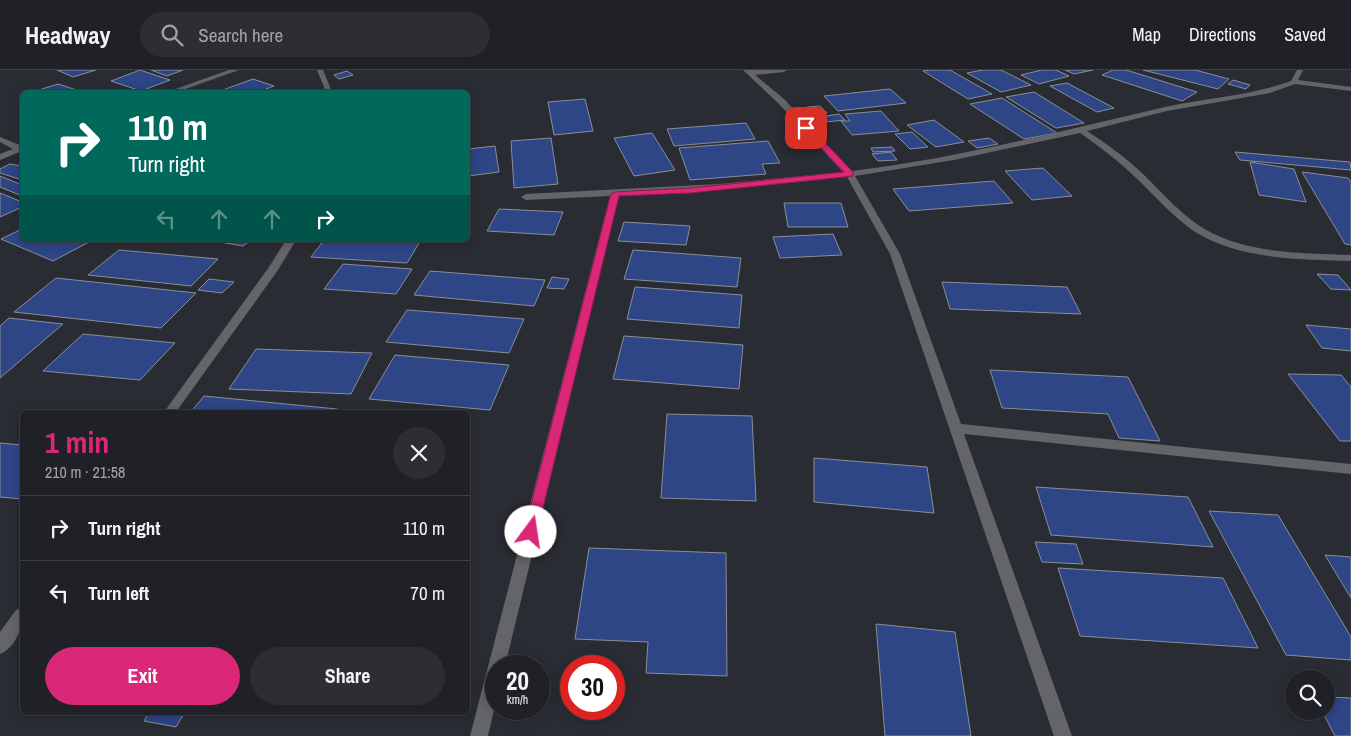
<!DOCTYPE html>
<html lang="en">
<head>
<meta charset="utf-8">
<style>
	:root { --surface:#202126; --page:#2d2e32; --text:#f1f3f6; --muted:#a2a3a7; --line:#3d3e43; --accent:#db2777 }
	body { margin:0; font-family:"Archivo Narrow",sans-serif; background:var(--page); color:var(--text); height:100vh; display:flex; flex-direction:column; font-size:19px; white-space:nowrap }
	* { box-sizing:border-box; margin:0 }
	p { font-size:16px; color:var(--muted) }
	.icon { flex:none; width:28px; height:28px; fill:none; stroke:currentColor; stroke-width:2; stroke-linecap:round; stroke-linejoin:round }
	.map { position:relative; flex:1; overflow:hidden }
	.details { position:absolute; left:20px; top:340px; width:450px; height:305px; display:flex; flex-direction:column; background:var(--surface); border-radius:8px; box-shadow:0 2px 12px #0003,0 0 0 1px var(--line) }
	.details>* { flex:none }
	.top-card { position:absolute; left:20px; top:20px; width:450px; height:152px; border-radius:8px; box-shadow:0 2px 12px #0003,0 0 0 1px var(--line); background:#00695c; color:#fff; overflow:hidden }
	.tools { position:absolute; left:1285px; top:600px; display:grid; gap:10px }
	.tools a { display:grid; place-items:center; width:50px; height:50px; border-radius:50%; background:var(--surface); box-shadow:0 2px 12px #0003,0 0 0 1px var(--line); font-size:25px }
	.speed { position:absolute; left:485px; top:585px; display:flex; gap:10px; font-size:25px; font-weight:700; text-align:center }
	.speed>* { display:grid; place-content:center; width:65px; height:65px; border-radius:50%; background:var(--surface); box-shadow:0 2px 12px #0003,0 0 0 1px var(--line); line-height:1 }
	.speed small { font-size:12px; font-weight:400 }
	.speed .limit { border:8px solid #d22; background:#fff; color:#111 }
	.pin { position:absolute; display:grid; place-items:center; width:42px; height:42px; color:#fff; margin:-21px; border-radius:10px; box-shadow:0 2px 8px #0006 }
	.me { position:absolute; width:55px; margin:-28px; rotate:14deg; stroke-linejoin:round; filter:drop-shadow(0 0 4px #0008) }
	.turn { display:flex; align-items:center; gap:18px; height:105px; padding:0 25px; font-size:22px }
	.turn .icon { width:65px; height:65px; stroke-width:2.5 }
	.turn b { display:block; font-size:35px; line-height:42px }
	.lanes { display:flex; align-items:center; height:48px; padding:0 25px; background:#0003; justify-content:center; gap:25px; direction:ltr }
	.lanes .off { opacity:.35 }
	.round { display:grid; place-items:center; flex:none; width:52px; height:52px; border-radius:26px; background:var(--page) }
	.head { display:flex; align-items:center; justify-content:space-between; height:85px; padding:0 25px }
	h1 { font-size:30px; font-weight:700; line-height:38px; color:var(--accent) }
	.primary-button { display:flex; gap:10px; margin-top:auto; padding:10px 25px }
	.primary-button a { flex:1; height:58px; border-radius:30px; background:var(--accent); color:#fff; font-size:20px; font-weight:700; line-height:58px; text-align:center }
	.primary-button a+a { background:var(--page); color:var(--text) }
	ul { padding:0; list-style:none }
	li { display:flex; align-items:center; gap:15px; height:65px; padding:0 25px; border-top:1px solid var(--line) }
	li div { flex:1 }
	li b { display:block; font-size:19px }
	li em { font-style:normal }
	header { display:flex; align-items:center; gap:30px; box-sizing:border-box; height:70px; padding:0 25px; background:var(--surface); border-bottom:1px solid var(--line) }
	header strong { font-size:24px }
	nav { display:flex; gap:28px; margin-inline-start:auto; font-size:18px }
	.search { width:350px; height:45px; background:var(--page); display:flex; align-items:center; gap:12px; box-sizing:border-box; padding:0 18px; border-radius:28px; color:var(--muted); font-size:19px }
	.map>svg:first-child { display:block }
	.building { fill:#2e4586; stroke:#8b8e96 }
	.lines { fill:none; stroke-linecap:round; stroke-linejoin:round }
	.minor { fill:#646569; fill-rule:evenodd }
	.route { fill:#db2777; stroke:#8e194d }
</style>
</head>
<body>
<header>
<strong>Headway</strong>
<div class="search"><svg class="icon" aria-label="search" viewBox="0 0 24 24"><circle cx="10" cy="10" r="6"/><path d="M15 15l6 6"/></svg>Search here</div>
<nav><a>Map</a><a>Directions</a><a>Saved</a></nav>
</header>
<div class="map">
<svg width="1351" height="666" viewBox="0 0 1351 666">
	<rect width="100%" height="100%" fill="#2a2c33"/>
	<g class="building">
		<polygon points="57,0 96,0 73,7"/>
		<polygon points="140,0 170,10 141,21 111,11"/>
		<polygon points="151,0 183,0 167,6"/>
		<polygon points="930,0 950,0 992,24 968,29 923,1"/>
		<polygon points="983,0 1001,0 1031,15 1001,22 967,3"/>
		<polygon points="1042,0 1056,0 1069,6 1039,14 1021,5"/>
		<polygon points="1065,0 1093,0 1074,4"/>
		<polygon points="1113,0 1126,0 1197,22 1182,31 1102,5"/>
		<polygon points="1143,0 1195,0 1229,9 1218,19"/>
		<polygon points="347,1 353,5 339,9 334,5"/>
		<polygon points="253,9 274,16 266,19 274,22 220,21"/>
		<polygon points="1233,10 1250,15 1246,19 1228,14"/>
		<polygon points="1067,13 1114,38 1097,42 1050,16"/>
		<polygon points="58,14 83,22 32,22"/>
		<polygon points="890,19 906,33 838,41 824,26"/>
		<polygon points="1034,22 1084,53 1056,58 1006,27"/>
		<polygon points="1002,28 1057,63 1024,69 970,34"/>
		<polygon points="585,29 593,61 554,65 548,32"/>
		<polygon points="820,36 827,43 807,46 803,41 809,40 807,37"/>
		<polygon points="881,41 899,61 852,65 841,51 850,51 845,44"/>
		<polygon points="839,44 845,50 825,52 820,47"/>
		<polygon points="934,50 964,72 936,77 907,55"/>
		<polygon points="746,53 755,69 674,76 667,59"/>
		<polygon points="912,62 928,77 910,79 895,64"/>
		<polygon points="652,63 675,100 634,106 614,68"/>
		<polygon points="551,68 558,114 514,118 511,71"/>
		<polygon points="989,68 998,74 977,78 968,71"/>
		<polygon points="768,71 780,93 762,94 766,104 690,110 679,78"/>
		<polygon points="495,76 499,102 468,106 468,79"/>
		<polygon points="892,77 895,81 873,82 871,78"/>
		<polygon points="891,82 897,90 878,91 872,84"/>
		<polygon points="1235,82 1350,92 1351,100 1240,90"/>
		<polygon points="1250,92 1294,99 1306,132 1259,125"/>
		<polygon points="10,94 22,96 22,110 0,103 0,99"/>
		<polygon points="1043,98 1072,126 1032,130 1005,101"/>
		<polygon points="1302,102 1348,108 1351,112 1351,175 1345,174"/>
		<polygon points="0,106 22,115 22,126 0,117"/>
		<polygon points="994,111 1013,133 909,141 893,119"/>
		<polygon points="0,123 22,132 22,137 0,147"/>
		<polygon points="784,133 841,133 848,157 788,157"/>
		<polygon points="499,139 563,142 554,165 487,161"/>
		<polygon points="624,152 690,156 686,175 618,171"/>
		<polygon points="22,159 22,170 93,170 53,191 1,169"/>
		<polygon points="833,164 842,185 780,188 773,167"/>
		<polygon points="208,170 251,170 243,176"/>
		<polygon points="324,170 421,170 407,193 311,187"/>
		<polygon points="119,180 218,189 191,216 88,205"/>
		<polygon points="633,180 741,188 737,217 624,209"/>
		<polygon points="343,194 412,199 396,224 324,219"/>
		<polygon points="430,201 545,210 534,236 414,225"/>
		<polygon points="1317,204 1338,205 1351,220 1331,219"/>
		<polygon points="552,207 569,209 564,219 547,218"/>
		<polygon points="56,208 196,223 161,258 14,242"/>
		<polygon points="209,209 234,212 222,223 198,220"/>
		<polygon points="942,212 1067,217 1081,244 950,239"/>
		<polygon points="635,217 742,225 739,258 627,249"/>
		<polygon points="407,240 524,249 509,283 386,272"/>
		<polygon points="9,248 63,254 0,308 0,256"/>
		<polygon points="1306,255 1351,259 1351,281 1322,278"/>
		<polygon points="83,264 175,273 140,310 43,301"/>
		<polygon points="624,266 743,275 739,319 613,309"/>
		<polygon points="256,279 372,283 351,324 229,319"/>
		<polygon points="395,285 509,295 490,340 369,329"/>
		<polygon points="990,300 1128,307 1160,371 1119,368 1108,344 1002,338"/>
		<polygon points="1288,304 1341,305 1351,317 1351,371 1340,371"/>
		<polygon points="204,326 337,339 335,342 191,342"/>
		<polygon points="667,344 752,346 756,431 661,428"/>
		<polygon points="0,373 22,375 22,429 0,427"/>
		<polygon points="814,388 927,397 934,443 814,432"/>
		<polygon points="1036,417 1188,427 1213,477 1051,465"/>
		<polygon points="1209,441 1278,445 1351,567 1351,590 1286,585"/>
		<polygon points="1035,472 1076,474 1083,494 1042,492"/>
		<polygon points="589,478 726,483 727,606 646,603 648,572 575,569"/>
		<polygon points="1325,485 1351,487 1351,528"/>
		<polygon points="1058,498 1223,508 1258,578 1080,566"/>
		<polygon points="876,554 955,562 971,666 885,666"/>
		<polygon points="1326,627 1351,628 1351,666 1335,666 1322,641 1326,641"/>
		<polygon points="149,642 185,642 176,657 144,651"/>
	</g>
	<g class="lines">
		<g class="minor">
			<polygon points="229,0 239,0 177,22 167,22"/>
			<polygon points="317,0 323,0 332,22 326,22"/>
			<path d="M 743,0 L 787,0 L 784,2 L 755,5 L 784,29 L 852,101 C 958,88 1061,61 1165,37 C 1207,28 1250,26 1291,11 L 1297,0 L 1303,0 L 1298,10 L 1351,17 L 1351,21 L 1295,14 L 1270,23 L 1167,41 L 1087,61 C 1107,74 1125,87 1142,103 C 1164,124 1184,149 1212,163 C 1254,184 1304,183 1351,185 L 1351,191 C 1299,189 1241,190 1195,162 C 1173,147 1155,126 1136,108 C 1119,91 1100,77 1080,63 L 954,90 L 855,106 L 900,184 L 961,354 L 1351,394 L 1351,404 L 964,364 L 1072,666 L 1054,666 L 890,184 L 847,107 L 719,120 L 619,126 L 505,596 L 496,596 L 496,632 L 488,666 L 470,666 L 610,126 L 526,130 L 521,127 L 526,124 L 719,114 L 843,102 L 778,33 Z"/>
			<polygon points="0,67 22,76 22,81 0,90 0,84 13,79 0,72"/>
			<polygon points="286,170 296,170 278,200 176,342 164,342 269,197"/>
			<path d="M 22,538 C 24,554 17,577 0,584 L 0,562 L 16,540 Z"/>
		</g>
	</g>
	<polygon class="route" points="804,56 809,56 853,102 853,106 691,123 619,126 537,462 535,466 526,466 524,462 611,124 615,122 691,118 844,102 804,60"/>
</svg>
<div class="tools">
<a><svg class="icon" aria-label="search" viewBox="0 0 24 24"><circle cx="10" cy="10" r="6"/><path d="M15 15l6 6"/></svg></a>
</div>
<div class="speed"><div>20<small>km/h</small></div><div class="limit">30</div></div>
<div class="pin" style="left:806px;top:58px;background:#d93025"><svg class="icon" aria-label="arrive" viewBox="0 0 24 24"><path d="M6 21V4h12l-3 4 3 4H6"/></svg></div>
<svg class="me" style="left:531px;top:462px" viewBox="-20 -20 40 40"><circle r="19" fill="#fff"/><path d="M0-13L10 11 0 6-10 11z" fill="#db2777"/></svg>
<div class="top-card">
<div class="turn"><svg class="icon" aria-label="right" viewBox="0 0 24 24"><path d="M7 20v-9h11M14 6l5 5-5 5"/></svg><div><b>110 m</b>Turn right</div></div>
<div class="lanes"><svg class="icon off" aria-label="left" viewBox="0 0 24 24"><path d="M17 20v-9H6M10 6l-5 5 5 5"/></svg><svg class="icon off" aria-label="ahead" viewBox="0 0 24 24"><path d="M12 20V5M6 11l6-6 6 6"/></svg><svg class="icon off" aria-label="ahead" viewBox="0 0 24 24"><path d="M12 20V5M6 11l6-6 6 6"/></svg><svg class="icon" aria-label="right" viewBox="0 0 24 24"><path d="M7 20v-9h11M14 6l5 5-5 5"/></svg></div>
</div>
<section class="details">
<div class="head"><div><h1>1 min</h1><p>210 m · 21:58</p></div><a class="round"><svg class="icon" aria-label="close" viewBox="0 0 24 24"><path d="M6 6l12 12M18 6L6 18"/></svg></a></div>
<ul>
<li><svg class="icon" aria-label="right" viewBox="0 0 24 24"><path d="M7 20v-9h11M14 6l5 5-5 5"/></svg><div><b>Turn right</b></div><em>110 m</em></li>
<li><svg class="icon" aria-label="left" viewBox="0 0 24 24"><path d="M17 20v-9H6M10 6l-5 5 5 5"/></svg><div><b>Turn left</b></div><em>70 m</em></li>
</ul>
<div class="primary-button"><a>Exit</a><a>Share</a></div>
</section>
</div>
</body>
</html>
